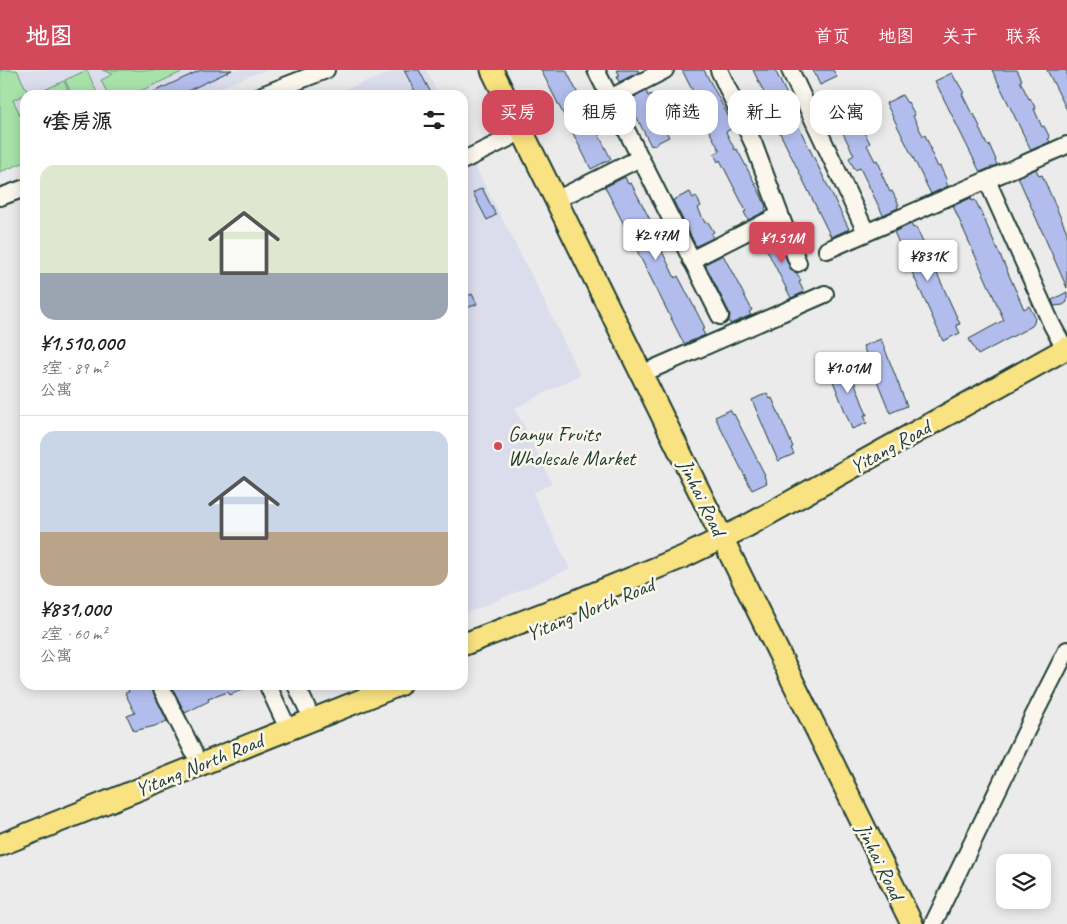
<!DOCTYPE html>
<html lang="zh">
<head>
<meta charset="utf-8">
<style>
  :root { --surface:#fff; --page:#f2f2f2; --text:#222; --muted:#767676; --line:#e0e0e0; --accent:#d1495b }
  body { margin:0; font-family:Caveat,"LXGW WenKai TC",sans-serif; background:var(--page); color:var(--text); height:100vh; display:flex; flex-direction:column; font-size:19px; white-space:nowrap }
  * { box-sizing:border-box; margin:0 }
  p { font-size:16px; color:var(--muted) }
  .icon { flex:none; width:28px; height:28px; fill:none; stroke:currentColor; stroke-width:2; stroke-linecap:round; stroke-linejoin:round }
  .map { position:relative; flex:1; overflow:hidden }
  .side { position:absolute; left:20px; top:20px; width:448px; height:600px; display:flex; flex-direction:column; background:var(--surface); border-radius:15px; box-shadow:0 2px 12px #0003 }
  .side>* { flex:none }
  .hud { position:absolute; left:482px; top:20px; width:475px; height:45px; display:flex; gap:10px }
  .controls { position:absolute; left:996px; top:784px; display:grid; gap:10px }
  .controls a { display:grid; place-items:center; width:55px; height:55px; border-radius:10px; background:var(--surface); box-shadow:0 2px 12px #0003; font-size:25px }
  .price { position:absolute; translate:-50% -42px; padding:0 11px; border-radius:5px; background:#fff; color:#222; font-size:16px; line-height:32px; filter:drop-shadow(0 1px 2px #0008) }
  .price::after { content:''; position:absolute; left:50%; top:30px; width:15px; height:11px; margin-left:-8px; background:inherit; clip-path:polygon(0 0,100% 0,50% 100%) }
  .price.active { background:var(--accent); color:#fff }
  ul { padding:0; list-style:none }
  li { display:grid; align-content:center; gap:10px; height:265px; padding:0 20px }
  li+li { border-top:1px solid var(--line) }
  li span { display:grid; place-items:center; height:155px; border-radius:15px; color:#555 }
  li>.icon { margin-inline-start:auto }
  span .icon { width:90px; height:90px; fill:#fffc; stroke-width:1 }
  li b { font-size:21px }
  h2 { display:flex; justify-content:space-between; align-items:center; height:60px; padding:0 20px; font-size:21px }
  .pill { padding:0 18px; border-radius:15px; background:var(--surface); box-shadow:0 2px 12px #0003; font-size:18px; line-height:45px }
  .pill.active { background:var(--accent); color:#fff }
  header { display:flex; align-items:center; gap:30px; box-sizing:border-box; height:70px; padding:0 25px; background:var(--accent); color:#fff }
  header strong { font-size:24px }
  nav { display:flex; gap:28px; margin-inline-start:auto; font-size:18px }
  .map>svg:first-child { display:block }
  .built { fill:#dbdded }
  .green { fill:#a7e3a9; stroke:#63906e }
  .building { fill:#b2bdee; stroke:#1f3d34 }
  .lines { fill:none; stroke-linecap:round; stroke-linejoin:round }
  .minor-casing { stroke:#1f3d34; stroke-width:20 }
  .major-casing { stroke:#1f3d34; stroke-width:25 }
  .minor { stroke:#fbf7ec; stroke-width:16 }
  .major { stroke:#f8e281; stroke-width:21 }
  .poi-dot { fill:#d1495b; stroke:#fbf7ec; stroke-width:2 }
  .labels { text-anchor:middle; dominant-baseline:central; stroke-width:5; stroke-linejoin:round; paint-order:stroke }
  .poi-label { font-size:21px; fill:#1f3d34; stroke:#fbf7ec; text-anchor:start }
  .street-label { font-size:21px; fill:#1f3d34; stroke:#fbf7ec }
</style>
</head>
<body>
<header>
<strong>地图</strong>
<nav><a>首页</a><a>地图</a><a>关于</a><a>联系</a></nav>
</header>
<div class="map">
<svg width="1067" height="854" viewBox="0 0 1067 854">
  <rect width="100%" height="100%" fill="#ecebec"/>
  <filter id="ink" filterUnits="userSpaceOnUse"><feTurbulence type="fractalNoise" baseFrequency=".02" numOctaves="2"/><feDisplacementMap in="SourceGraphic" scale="10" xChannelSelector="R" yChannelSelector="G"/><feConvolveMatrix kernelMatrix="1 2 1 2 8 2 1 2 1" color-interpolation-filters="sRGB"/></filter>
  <g filter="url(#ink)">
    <g class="built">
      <path d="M0,0h266l-66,25h-175v67l-25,10z"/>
      <path d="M398,0h28l13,25h-110z"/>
      <path d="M462,71l75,145 43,89 -65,33 37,75 -19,10 37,76 -107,46z"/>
    </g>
    <g class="green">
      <path d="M0,0h17l11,23 -15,7 12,25v37l-25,10z"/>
      <path d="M87,0l11,25h-26l-7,-15z"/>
      <path d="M102,0h84l-54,25h-24l-7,-15 12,-6z"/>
      <path d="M64,11l6,14h-26l-2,-4z"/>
    </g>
    <g class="building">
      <path d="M201,0h31l-53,25h-32z"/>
      <path d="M404,0h15l13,25h-15z"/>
      <path d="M541,0h25l45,89 -20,10z"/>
      <path d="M617,0h21l1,2 -20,10 -2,-5 3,-1z"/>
      <path d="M682,0h22l28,53 -3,1 2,5 -5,3 9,18 2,-1 24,46 5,12 -1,1 1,3 -18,9 -4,-8 2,-1 -26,-51 -2,2 -4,-8 6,-3 -12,-22 3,-2z"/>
      <path d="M753,0h22l14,29 -3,2 63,128 -18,8 -56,-114 3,-2z"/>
      <path d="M813,0h20l4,7 -17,8z"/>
      <path d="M992,0h25l5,10 -2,1 9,18 1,-1 6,11h-2l8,18 2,-1 6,12 -2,1 2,3 -19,8z"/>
      <path d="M1047,0h20v40z"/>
      <path d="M952,3l4,8h1l7,12 -2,1 10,20h2l6,13 -1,1 8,17 2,-1 7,16h-1l2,5 -17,7 -45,-91z"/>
      <path d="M646,21l2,5 3,-2 5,10 -3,2 8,15 3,-2 5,11 -3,1 3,6 -18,9 -23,-46z"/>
      <path d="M842,23l2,5 2,-1 8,15 -3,1 9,18 3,-1 7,13 -3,2 8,16 2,-1 6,13h-2l9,19 2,-1 7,14 -2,1 1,2 -15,7 -23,-47 -5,2 -6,-12 5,-3 -28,-55z"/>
      <path d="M902,25l5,8 1,-1 7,13 -2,1 10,20 2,-1 6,14 -1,1 8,17 2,-1 7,15 -1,1 2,4 -17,8 -45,-91z"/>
      <path d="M1036,99l3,7 3,-1 25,57v56l-49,-111z"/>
      <path d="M625,107l3,7 3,-1 27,52 -3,2 4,8 16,33 3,-2 27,52 -3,2 3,5 -21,9 -79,-157z"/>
      <path d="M482,118l14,27 -9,5 -14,-27z"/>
      <path d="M690,122l3,6 3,-2 5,10 -3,2 7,15 3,-1 6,10 -3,2 2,4 -17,8 -23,-46z"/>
      <path d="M971,128l1,3 3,-1 6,12 43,97 5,-3 6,11 -1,6 -2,3 -54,29 -9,-16 35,-19 -51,-114z"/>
      <path d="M911,154l2,4 3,-1 44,97 -4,1 4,8 -17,8 -49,-109z"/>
      <path d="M773,160l4,8 1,-1 11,29 3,5 5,2 4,8 -2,1 5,10 -13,6 -31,-62z"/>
      <path d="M723,185l29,55 -3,2 2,3 -21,9 -1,-3 1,-5 -1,-4 -24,-48z"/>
      <path d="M1067,222v10l-4,3 -9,1 -2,-6z"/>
      <path d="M472,224l5,10 -15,6v-12z"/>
      <path d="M881,269l26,67 -17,7 -27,-67z"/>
      <path d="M842,290l3,6 3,-1 19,50h-3l3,8 -15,6 -25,-63z"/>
      <path d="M767,323l3,6 2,-1 21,49 -2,1 3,6 -16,7 -26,-61z"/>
      <path d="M730,340l3,5 1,-1 31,61 -1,1 3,7 -15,7 -37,-73z"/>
      <path d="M126,615h24l17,36 -12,5 -21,5 -7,-15 8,-3 -10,-20 4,-1z"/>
      <path d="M171,615h83l-24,10 -2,-3 -20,7 1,2 -24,12z"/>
    </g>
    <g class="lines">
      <g class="minor-casing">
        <g id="minor">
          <path d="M596,0l124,246"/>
          <path d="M719,0l35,75 44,118"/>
          <path d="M790,0l76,162"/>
          <path d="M262,25l64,-25"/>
          <path d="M610,28l55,-28"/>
          <path d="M462,91l49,-24"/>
          <path d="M990,117l62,138 13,24"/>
          <path d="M0,127l25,-9"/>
          <path d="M556,130l84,-42"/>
          <path d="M827,180l240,-105"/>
          <path d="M691,190l89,-45"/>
          <path d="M641,304l184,-80"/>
          <path d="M160,615l34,68"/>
          <path d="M269,615v3l14,30"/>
          <path d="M296,615l11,23"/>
          <path d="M933,854l100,-207 34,-67"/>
        </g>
      </g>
      <g class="major-casing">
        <g id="major">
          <path d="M492,0l420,854"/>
          <path d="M462,575l114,-44 107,-44 64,-31 320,-178"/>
          <path d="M0,775l399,-160"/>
        </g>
      </g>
      <use href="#minor" class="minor"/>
      <use href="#major" class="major"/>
    </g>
  </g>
  <circle class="poi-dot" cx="498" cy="376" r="5"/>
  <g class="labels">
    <g class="poi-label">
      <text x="508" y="364">Ganyu Fruits<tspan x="508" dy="24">Wholesale Market</tspan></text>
    </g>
    <g class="street-label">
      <text transform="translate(890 377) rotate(-29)">Yitang Road</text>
      <text transform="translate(702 427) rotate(64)">Jinhai Road</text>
      <text transform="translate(590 539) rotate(-22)">Yitang North Road</text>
      <text transform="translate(199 695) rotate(-22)">Yitang North Road</text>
      <text transform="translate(880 791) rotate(64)">Jinhai Road</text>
    </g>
  </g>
</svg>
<div class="controls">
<a><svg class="icon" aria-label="layers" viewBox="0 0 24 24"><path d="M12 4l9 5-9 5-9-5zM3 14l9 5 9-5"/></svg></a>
</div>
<b class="price" style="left:656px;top:191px">¥2.47M</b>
<b class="price active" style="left:782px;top:194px">¥1.51M</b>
<b class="price" style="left:928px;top:212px">¥831K</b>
<b class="price" style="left:848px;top:324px">¥1.01M</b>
<div class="hud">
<a class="pill active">买房</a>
<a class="pill">租房</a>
<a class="pill">筛选</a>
<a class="pill">新上</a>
<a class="pill">公寓</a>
</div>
<section class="side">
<h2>4套房源<svg class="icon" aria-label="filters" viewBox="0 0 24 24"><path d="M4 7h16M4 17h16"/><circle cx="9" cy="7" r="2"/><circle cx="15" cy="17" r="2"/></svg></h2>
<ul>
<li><span style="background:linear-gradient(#dfe7d0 70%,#9aa5b1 0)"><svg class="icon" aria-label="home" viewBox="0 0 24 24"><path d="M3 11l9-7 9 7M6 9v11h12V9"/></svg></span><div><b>¥1,510,000</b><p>3室 · 89 m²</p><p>公寓</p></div></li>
<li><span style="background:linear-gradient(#c9d6e8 65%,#b9a48a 0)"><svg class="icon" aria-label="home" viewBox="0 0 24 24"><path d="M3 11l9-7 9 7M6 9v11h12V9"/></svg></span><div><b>¥831,000</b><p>2室 · 60 m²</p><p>公寓</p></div></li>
</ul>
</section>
</div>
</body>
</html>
